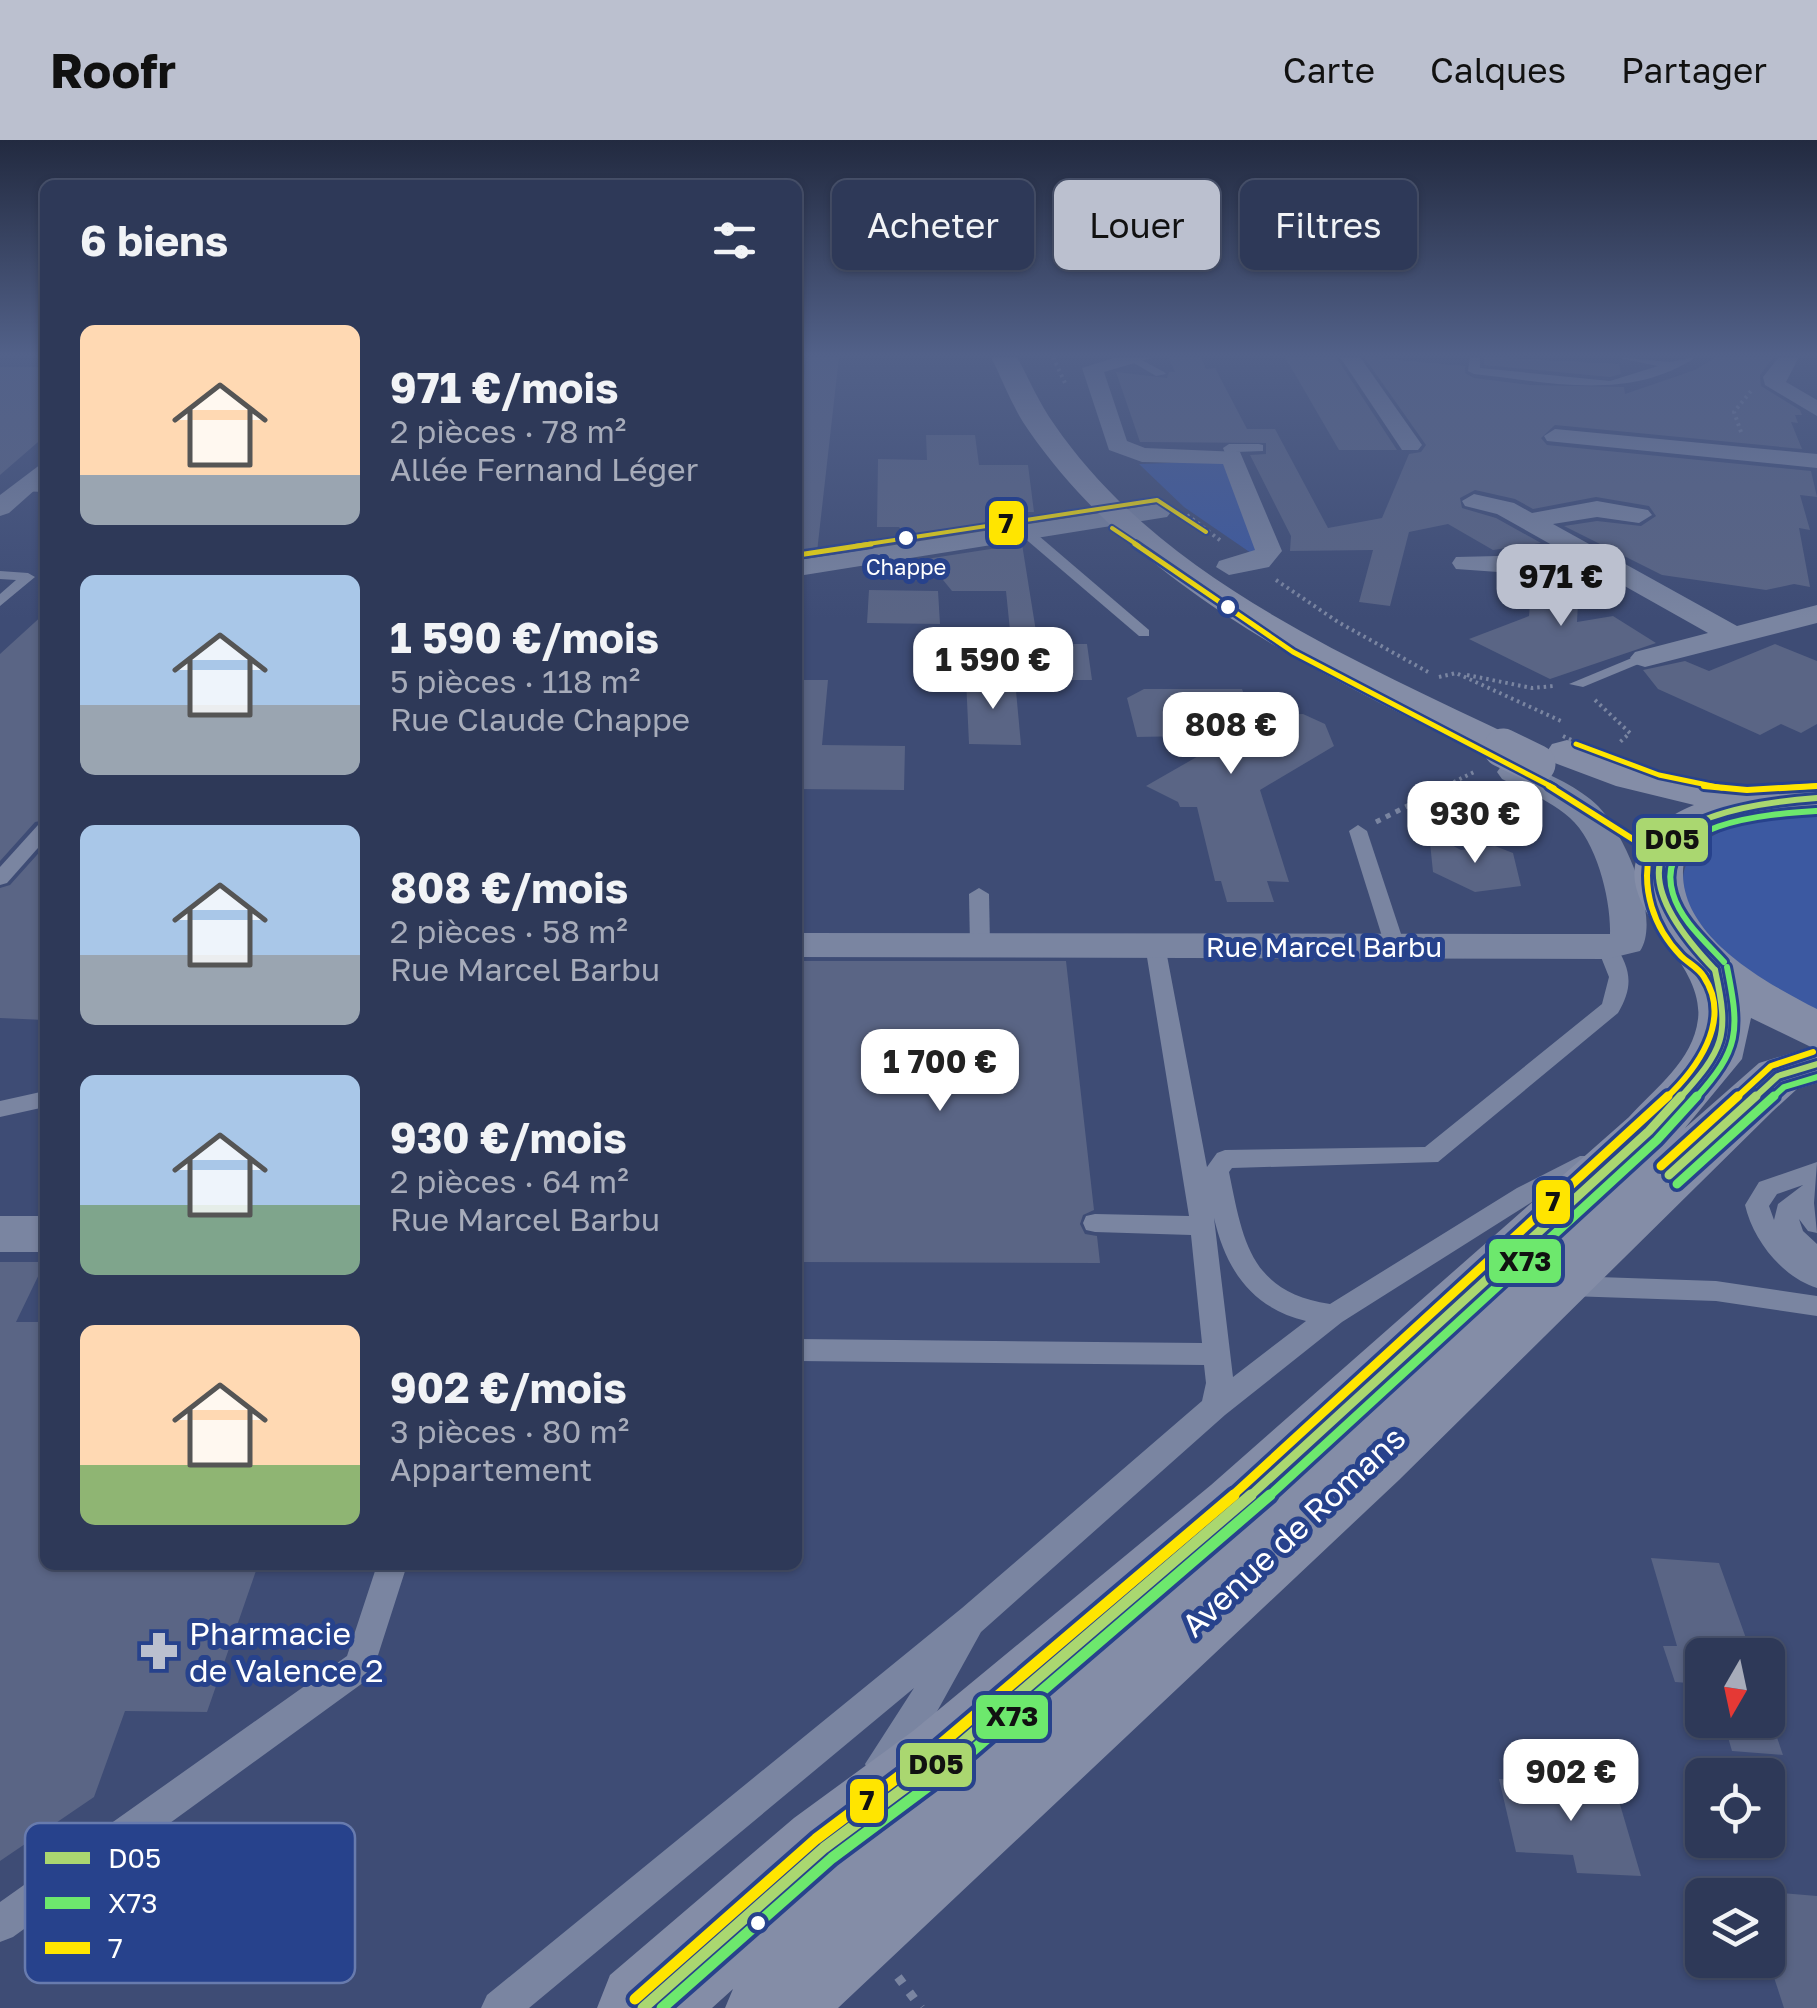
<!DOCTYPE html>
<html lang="fr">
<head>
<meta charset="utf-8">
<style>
  :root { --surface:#2e3958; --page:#36405e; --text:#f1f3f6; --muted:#a7acba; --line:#49536e; --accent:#bbc0cf }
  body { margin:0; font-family:"Golos Text",sans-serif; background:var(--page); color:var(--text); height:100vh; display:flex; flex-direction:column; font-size:38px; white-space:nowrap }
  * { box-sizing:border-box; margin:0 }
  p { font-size:32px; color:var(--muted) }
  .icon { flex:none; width:55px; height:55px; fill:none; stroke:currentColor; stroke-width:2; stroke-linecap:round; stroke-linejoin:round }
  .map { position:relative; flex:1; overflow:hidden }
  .details { position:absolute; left:40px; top:40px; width:762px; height:1390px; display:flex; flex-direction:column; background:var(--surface); border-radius:15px; box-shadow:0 2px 8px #0004,0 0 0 2px var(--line) }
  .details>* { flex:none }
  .top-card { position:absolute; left:832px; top:40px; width:832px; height:90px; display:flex; gap:20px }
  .needle { width:65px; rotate:189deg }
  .tools { position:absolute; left:1685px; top:1498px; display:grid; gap:20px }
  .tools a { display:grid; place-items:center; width:100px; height:100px; border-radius:15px; background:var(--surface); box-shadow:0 2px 8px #0004,0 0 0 2px var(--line); font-size:50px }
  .price { position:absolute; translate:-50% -85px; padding:0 22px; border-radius:20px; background:#fff; color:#222; font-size:32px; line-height:65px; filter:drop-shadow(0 2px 5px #0008) }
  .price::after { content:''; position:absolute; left:50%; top:60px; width:30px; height:22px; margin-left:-15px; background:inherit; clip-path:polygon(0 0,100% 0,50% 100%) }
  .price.current { background:var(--accent); color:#111 }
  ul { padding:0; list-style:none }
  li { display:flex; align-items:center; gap:30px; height:250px; padding:0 40px }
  li span { display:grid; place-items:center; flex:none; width:280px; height:200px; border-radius:15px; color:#555 }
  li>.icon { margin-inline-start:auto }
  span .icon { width:120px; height:120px; fill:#fffc; stroke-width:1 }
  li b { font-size:42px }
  h2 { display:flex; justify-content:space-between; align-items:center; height:120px; padding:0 40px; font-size:42px }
  .chip { padding:0 35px; border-radius:15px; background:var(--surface); box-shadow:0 2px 8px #0004,0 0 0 2px var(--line); font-size:35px; line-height:90px }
  .chip.current { background:var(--accent); color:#111 }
  header { display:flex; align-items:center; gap:60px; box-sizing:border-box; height:140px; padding:0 50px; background:var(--accent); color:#111 }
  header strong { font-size:48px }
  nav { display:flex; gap:55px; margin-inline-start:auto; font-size:35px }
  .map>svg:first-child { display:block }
  .green { fill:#3c59a1 }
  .building { fill:#5a6585 }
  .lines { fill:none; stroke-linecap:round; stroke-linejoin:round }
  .path-far2 { stroke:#7a85a1; stroke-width:4; stroke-dasharray:2.5 4; stroke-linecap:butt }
  .path-far1 { stroke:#7a85a1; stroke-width:5; stroke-dasharray:5 6; stroke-linecap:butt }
  .path { stroke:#7a85a1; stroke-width:9; stroke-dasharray:8 11; stroke-linecap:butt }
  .service { fill:#7a85a1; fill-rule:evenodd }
  .minor { fill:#7a85a1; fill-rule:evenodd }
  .primary { fill:#848da7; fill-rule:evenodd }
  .path-bridge { stroke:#7a85a1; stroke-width:4; stroke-dasharray:2.5 4; stroke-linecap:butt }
  .primary-bridge { stroke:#848da7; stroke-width:39 }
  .bus-1-far2-casing { stroke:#27428c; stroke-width:12 }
  .bus-1-far1-casing { stroke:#27428c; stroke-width:16 }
  .bus-1-casing { stroke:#27428c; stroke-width:19 }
  .bus-2-far2-casing { stroke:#27428c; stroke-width:12 }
  .bus-2-far1-casing { stroke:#27428c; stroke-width:16 }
  .bus-2-casing { stroke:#27428c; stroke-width:19 }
  .bus-3-far4-casing { stroke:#27428c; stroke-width:8 }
  .bus-3-far3-casing { stroke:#27428c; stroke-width:10 }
  .bus-3-far2-casing { stroke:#27428c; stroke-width:12 }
  .bus-3-far1-casing { stroke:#27428c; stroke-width:16 }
  .bus-3-casing { stroke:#27428c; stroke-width:19 }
  .bus-1-far2 { stroke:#aad770; stroke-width:6 }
  .bus-1-far1 { stroke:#aad770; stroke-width:9 }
  .bus-1 { stroke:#aad770; stroke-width:11 }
  .bus-2-far2 { stroke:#6de86d; stroke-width:6 }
  .bus-2-far1 { stroke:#6de86d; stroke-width:9 }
  .bus-2 { stroke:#6de86d; stroke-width:11 }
  .bus-3-far4 { stroke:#ffe500; stroke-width:4 }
  .bus-3-far3 { stroke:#ffe500; stroke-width:5 }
  .bus-3-far2 { stroke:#ffe500; stroke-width:6 }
  .bus-3-far1 { stroke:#ffe500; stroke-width:9 }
  .bus-3 { stroke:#ffe500; stroke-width:11 }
  .bus-dot { fill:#fff; stroke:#27428c; stroke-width:4 }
  .labels { text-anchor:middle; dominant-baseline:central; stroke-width:10; stroke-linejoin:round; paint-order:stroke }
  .far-bus-label { font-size:22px; fill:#fff; stroke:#27428c }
  .street-label { font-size:28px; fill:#fff; stroke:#27428c }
  .near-street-label { font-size:32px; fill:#fff; stroke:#27428c }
  .near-poi-label { font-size:32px; fill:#fff; stroke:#27428c; text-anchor:start }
  .key { fill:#27428c; stroke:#687bae; stroke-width:2.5 }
  .key-label { font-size:28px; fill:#fff }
  .line-badge { stroke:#27428c; stroke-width:4 }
  .pale-badge-label { font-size:28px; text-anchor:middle; font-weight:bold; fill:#111 }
</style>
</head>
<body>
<header>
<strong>Roofr</strong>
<nav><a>Carte</a><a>Calques</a><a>Partager</a></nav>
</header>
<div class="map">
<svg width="1817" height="1868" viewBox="0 0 1817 1868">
  <rect width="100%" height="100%" fill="#3e4c75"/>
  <g class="green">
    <path d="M1222,321l38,87 -9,5 -67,-46 -45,-43z"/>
    <path d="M1817,671v202c-34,-17 -69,-35 -96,-63 -94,-96 6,-136 96,-139z"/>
  </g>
  <g class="building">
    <path d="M807,217h32l-22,195 -19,-1v-135z"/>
    <path d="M1168,217h33l5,12 9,-1 32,61h28l53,99 54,-10 27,-64 12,-2 5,-7 -62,-88 101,9v7l9,5 56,7 94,2 1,7 70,-24 21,-13h58l-14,18 1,11 39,24 2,5h-7l3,8 -7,-1 11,27 -247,-24 -14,13 6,7 264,26 6,26 -17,-2 10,35 -11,-2 11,59 -16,-3 -28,6 -104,-15 -98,-49 33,-5 44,5 15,-10 -7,-10 -53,-9 -63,12 -18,-10 -40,-9 -15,8 2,10 34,10 45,25 -48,7 -45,-26 -39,8 -19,74 -31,-4 14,-52 -83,1 1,-15 -41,-81 16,-1v-11l-126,-1 -24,-70 51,6 2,-6h6z"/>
    <path d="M1285,217h51l61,93h-58z"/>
    <path d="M1484,217l135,7 2,10 -11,3 -126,-12z"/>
    <path d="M0,227h45v69l-45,39z"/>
    <path d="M926,295h49l4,30h49l6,47h-17l2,10 -110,17 -10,-12h-22l1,-68 49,1z"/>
    <path d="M1022,404l16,100h49l5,36h-77l-9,-89h-54l-26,-32z"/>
    <path d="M1572,421l8,4 -3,57 36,-6 43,27 -106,36 -81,-40 60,-23 4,-47z"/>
    <path d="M869,450l69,1 2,33 -73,-1z"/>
    <path d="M45,473v207l-10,2 -35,39v-207z"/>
    <path d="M1775,504l42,17v63l-16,9 -20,-9 -21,11 -102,-46 -15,-19 42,-9 24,10z"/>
    <path d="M966,539l49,1 6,65 -52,-1z"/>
    <path d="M798,540h30l-6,65 83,1 -1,44 -106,-1z"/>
    <path d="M1144,549h98l12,34 15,-8 34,-1 22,10 9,22 -74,44 29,92 -22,-1 7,21h-47l-6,-21h-6l-18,-74h-17l-2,-5 -32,-16 89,-51 -98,2 -10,-39z"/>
    <path d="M1429,693l32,17 34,-4 18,7 8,33 -46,6 -42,-20z"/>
    <path d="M45,706v174l-45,-2v-130l10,-3z"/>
    <path d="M798,821h268l28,249 -11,5 -3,9 5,10 12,2 3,27 -302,-1z"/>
    <path d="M0,1122h45l-29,60h29v243h213l-51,147 -82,-1 -31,86 -94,64z"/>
    <path d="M1651,1418l68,5 33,92h-50v29l-27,-2 -12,-36h14z"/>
    <path d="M1723,1580h48l12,35 -51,-4z"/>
    <path d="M1499,1639l115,5 27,92 -64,-3 -4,-18 -57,-3z"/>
    <path d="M1768,1752l49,4v112h-33l-16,-49z"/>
  </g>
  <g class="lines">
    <g class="path-far2">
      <path d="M1053,217l12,26"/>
      <path d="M1741,292l-7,-20 17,-21"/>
      <path d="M1187,375l34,26"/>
      <path d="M1276,440l62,42 90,50"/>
      <path d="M1467,535l65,13 22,-2"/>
      <path d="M1439,537l17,-4 105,48"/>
      <path d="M1595,560l35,33 -10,9"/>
      <path d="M1442,648l34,-17"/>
    </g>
    <path class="path-far1" d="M1376,682l71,-36"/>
    <path class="path" d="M898,1837l23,31"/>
    <g class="service">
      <path d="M1470,217h10v11l130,13 48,-15 -44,-9 56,5 26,-5c-67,45 -147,25 -222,17l-6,-3z"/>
      <path d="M1138,218l26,14 2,2 -10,2 -22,-13z"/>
      <path d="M1259,304l4,1v6l-27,1 2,5 -6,4 -4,-1 -5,-12 6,-4z"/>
      <path d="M23,344h22v8l-27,-1 -1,-3z"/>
      <path d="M1022,390h10l117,100v6h-10l-117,-100z"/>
      <path d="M0,431l28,2 7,4 -35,29v-12l16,-14 -16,-1z"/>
      <path d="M1639,515l14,3 -70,29 -14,-3z"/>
      <path d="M45,683v17l-38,43 -7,2v-18l38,-42z"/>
      <path d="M1358,685l9,6 38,115 -3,4 -7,2 -10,-6 -36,-115z"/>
      <path d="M979,748l10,6 1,51 -10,6 -10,-6 -1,-51z"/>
      <path d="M1155,799l10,6 42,222 10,-14 8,-3 200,-3 177,-143 7,-27 -12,-30 3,-4h14c17,26 20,43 4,70l-180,149 -206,6 -3,4c14,69 21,120 101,132l187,-116 63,-32h16l4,6 -4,6 -61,32 -193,122 -117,93 -244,217 -57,103 -30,41 -12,5 -12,-5 -5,-12 49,-76 -385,320h-48l6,-13 475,-387 240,-207 4,-18 -2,-18 -406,-4v-22l404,4 -11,-108 -96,-3 -9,-2 -3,-7 3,-7 9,-2 94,2 -44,-271zM1214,1078c12,52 38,90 92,103l-73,56z"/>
      <path d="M45,951v16l-45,10v-16z"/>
      <path d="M1817,1022l-3,41 3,30 -9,-2 -9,-12 4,12 14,13v44c-35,-11 -64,-48 -72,-83l14,-23zM1803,1045l-25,19 -4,16 -5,-14 8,-12z"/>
      <path d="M1569,1136l147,5 101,15v20l-101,-15 -147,-5 -9,-3 -4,-7 4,-7z"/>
      <path d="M377,1425h30l-36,112 -358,260 -13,5v-40l347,-246z"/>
    </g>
    <g class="minor">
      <path d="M1117,217h38l-51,15 23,69 18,7 95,4 42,99 -13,16 -40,8 -13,-8 3,-6 36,-11 -32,-86 -81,-2 -33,-12 -27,-82z"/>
      <path d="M1340,217h20l62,88 -4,5h-16z"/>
      <path d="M1779,217h20l-13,25 31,18v16l-52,-31 -2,-8z"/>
      <path d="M1555,289l262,25v14l-270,-27 -3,-5z"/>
      <path d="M45,321v20l-36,32 -9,3v-21z"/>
      <path d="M1474,354l40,9 18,10 65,-12 51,9 4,5 -13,8 -42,-6 -44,7 184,102 80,-21v18l-172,44 -10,-3 -5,-6 5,-6 73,-19 -135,-76 -75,15 -42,-3 -4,-6 4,-6 42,-1 54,-11 -55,-31 -32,-8 -3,-5z"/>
      <path d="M1158,364l9,3 4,5 -4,5 -369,59v-16z"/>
      <path d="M1514,622c27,7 64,24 84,44 26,27 64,112 42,145l-33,8 -809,-2v-24l812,1c1,-34 -13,-92 -40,-116 -19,-17 -45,-27 -68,-39l-5,-7 5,-7z"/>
      <rect x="0" y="1076" width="45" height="36"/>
    </g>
    <g class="primary">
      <path d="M991,217h26c12,22 22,46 37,67 106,155 300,236 464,315l6,9 -6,9 -15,4 -15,-4c-169,-84 -348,-167 -459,-326 -16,-22 -26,-50 -38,-74z"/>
      <path d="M1567,600l80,28 102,22 68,-5v26c-37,3 -80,2 -113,22 -15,8 -20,23 -21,38 -2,66 83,112 134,138v74l-20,6 -24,22 -374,369 -561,528h-113l8,-19 -21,19h-115l13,-33 184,-157 119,-87 298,-246 418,-368c27,-30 64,-56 69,-98 8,-66 -105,-119 -47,-184 14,-15 23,-22 43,-30l-78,-19 -64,-24 -6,-9 6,-9zM1751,878l60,29 -52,16 -74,65 57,-69z"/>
    </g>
    <path class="path-bridge" d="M1563,596l21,10"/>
    <path class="primary-bridge" d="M1503,608l33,16"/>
    <g class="bus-1-far2-casing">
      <g id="bus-1-far2">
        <path d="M1715,830c-121,-126 -28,-162 102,-172"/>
        <path d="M1679,959c45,-50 51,-62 36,-129"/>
        <path d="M1753,959l25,-23 39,-12"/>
      </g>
    </g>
    <g class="bus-1-far1-casing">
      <g id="bus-1-far1">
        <path d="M1669,1035l87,-79"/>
        <path d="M1249,1357l400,-366 32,-35"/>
      </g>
    </g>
    <g class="bus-1-casing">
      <path id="bus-1" d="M643,1868l181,-160 118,-88 309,-265"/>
    </g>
    <g class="bus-2-far2-casing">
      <g id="bus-2-far2">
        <path d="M1724,822c-18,-20 -43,-41 -51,-68 -22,-73 97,-80 144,-83"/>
        <path d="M1695,959c45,-50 45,-67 32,-132"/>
        <path d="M1771,959l13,-12 33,-10"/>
      </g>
    </g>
    <g class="bus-2-far1-casing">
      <g id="bus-2-far1">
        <path d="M1677,1044l97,-88"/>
        <path d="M1268,1357l389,-357 40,-44"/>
      </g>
    </g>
    <g class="bus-2-casing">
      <path id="bus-2" d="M662,1868l170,-150 118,-88 320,-275"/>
    </g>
    <g class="bus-3-far4-casing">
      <g id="bus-3-far4">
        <path d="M1112,388l27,18"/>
        <path d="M855,406l302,-46 49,32"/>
      </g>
    </g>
    <g class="bus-3-far3-casing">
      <g id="bus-3-far3">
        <path d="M1135,404l158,108 261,136"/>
        <path d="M798,415l73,-11"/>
        <path d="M1576,604l83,31 63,13"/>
        <path d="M1780,648l37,-2"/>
      </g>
    </g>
    <g class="bus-3-far2-casing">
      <g id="bus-3-far2">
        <path d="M1549,646l101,64c-9,39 3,77 31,106 7,7 18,12 23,21 29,44 -8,93 -39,122"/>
        <path d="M1704,646l43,4 70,-4"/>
        <path d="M1735,959l36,-33 42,-14"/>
      </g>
    </g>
    <g class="bus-3-far1-casing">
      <g id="bus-3-far1">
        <path d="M1661,1026l77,-70"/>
        <path d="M1231,1357l437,-401"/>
      </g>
    </g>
    <g class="bus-3-casing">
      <path id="bus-3" d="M635,1859l181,-160 118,-89 300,-255"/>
    </g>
    <use href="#bus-1-far2" class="bus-1-far2"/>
    <use href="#bus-1-far1" class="bus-1-far1"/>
    <use href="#bus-1" class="bus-1"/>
    <use href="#bus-2-far2" class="bus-2-far2"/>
    <use href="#bus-2-far1" class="bus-2-far1"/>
    <use href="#bus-2" class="bus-2"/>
    <use href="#bus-3-far4" class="bus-3-far4"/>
    <use href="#bus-3-far3" class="bus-3-far3"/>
    <use href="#bus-3-far2" class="bus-3-far2"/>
    <use href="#bus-3-far1" class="bus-3-far1"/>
    <use href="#bus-3" class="bus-3"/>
  </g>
  <linearGradient id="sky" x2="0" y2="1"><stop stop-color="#222a40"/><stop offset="0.45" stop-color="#526189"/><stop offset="1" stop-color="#526189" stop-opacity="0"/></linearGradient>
  <rect width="1817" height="478" fill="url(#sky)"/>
  <defs>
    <g id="pharmacy-bare" transform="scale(3)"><path d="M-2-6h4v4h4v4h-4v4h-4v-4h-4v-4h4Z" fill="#bbc0cf" stroke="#27428c" stroke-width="2.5" paint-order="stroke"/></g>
  </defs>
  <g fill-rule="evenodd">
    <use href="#pharmacy-bare" x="159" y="1511"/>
  </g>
  <g class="bus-dot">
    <circle cx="906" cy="398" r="9"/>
    <circle cx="1228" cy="467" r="9"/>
    <circle cx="758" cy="1783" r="9"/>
  </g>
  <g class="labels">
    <g class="far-bus-label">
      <text x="906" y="426">Chappe</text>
    </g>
    <g class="street-label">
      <text x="1324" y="806">Rue Marcel Barbu</text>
    </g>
    <g class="near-street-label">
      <text transform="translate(1293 1391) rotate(-43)">Avenue de Romans</text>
    </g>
    <g class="near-poi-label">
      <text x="189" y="1493">Pharmacie<tspan x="189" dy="37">de Valence 2</tspan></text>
    </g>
  </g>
  <rect x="25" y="1683" width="330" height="160" rx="15" class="key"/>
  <rect x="45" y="1712" width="45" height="12" fill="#aad770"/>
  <rect x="45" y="1757" width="45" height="12" fill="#6de86d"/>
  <rect x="45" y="1802" width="45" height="12" fill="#ffe500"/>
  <g class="key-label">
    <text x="108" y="1728">D05</text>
    <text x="108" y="1773">X73</text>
    <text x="108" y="1818">7</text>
  </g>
  <g class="line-badge">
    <rect x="987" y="359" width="39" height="48" rx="10" fill="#ffe500"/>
    <rect x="1634" y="676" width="76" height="48" rx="10" fill="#aad770"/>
    <rect x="1534" y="1038" width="38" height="48" rx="10" fill="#ffe500"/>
    <rect x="1487" y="1097" width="76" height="48" rx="10" fill="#6de86d"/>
    <rect x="974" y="1553" width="76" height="48" rx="10" fill="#6de86d"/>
    <rect x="898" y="1601" width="76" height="48" rx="10" fill="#aad770"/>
    <rect x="848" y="1637" width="38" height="48" rx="10" fill="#ffe500"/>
  </g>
  <g class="pale-badge-label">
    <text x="1006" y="393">7</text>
    <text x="1672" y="709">D05</text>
    <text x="1553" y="1071">7</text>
    <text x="1525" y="1131">X73</text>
    <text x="1012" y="1586">X73</text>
    <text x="936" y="1634">D05</text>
    <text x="867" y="1670">7</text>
  </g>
</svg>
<div class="tools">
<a><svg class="needle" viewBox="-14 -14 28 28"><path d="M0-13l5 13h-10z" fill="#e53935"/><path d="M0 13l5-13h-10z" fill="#a7acba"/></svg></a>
<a><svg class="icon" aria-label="locate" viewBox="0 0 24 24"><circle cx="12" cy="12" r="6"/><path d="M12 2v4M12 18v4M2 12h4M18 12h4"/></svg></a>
<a><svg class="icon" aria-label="layers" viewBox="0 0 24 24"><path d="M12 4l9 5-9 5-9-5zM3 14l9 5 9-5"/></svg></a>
</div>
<b class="price current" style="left:1561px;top:489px">971 €</b>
<b class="price" style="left:993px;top:572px">1 590 €</b>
<b class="price" style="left:1231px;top:637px">808 €</b>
<b class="price" style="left:1475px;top:726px">930 €</b>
<b class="price" style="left:940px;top:974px">1 700 €</b>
<b class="price" style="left:1571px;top:1684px">902 €</b>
<div class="top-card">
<a class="chip">Acheter</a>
<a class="chip current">Louer</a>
<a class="chip">Filtres</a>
</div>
<section class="details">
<h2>6 biens<svg class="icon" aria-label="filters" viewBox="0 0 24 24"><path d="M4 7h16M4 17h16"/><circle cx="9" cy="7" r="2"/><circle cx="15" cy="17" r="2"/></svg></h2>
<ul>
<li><span style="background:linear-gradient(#ffd9b3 75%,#9aa5b1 0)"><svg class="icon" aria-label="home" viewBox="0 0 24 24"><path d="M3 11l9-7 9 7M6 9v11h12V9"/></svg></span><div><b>971 €/mois</b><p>2 pièces · 78 m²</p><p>Allée Fernand Léger</p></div></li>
<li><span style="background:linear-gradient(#a9c7e8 65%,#9aa5b1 0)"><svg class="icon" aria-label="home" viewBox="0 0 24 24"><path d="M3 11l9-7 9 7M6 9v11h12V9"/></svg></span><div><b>1 590 €/mois</b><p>5 pièces · 118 m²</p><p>Rue Claude Chappe</p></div></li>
<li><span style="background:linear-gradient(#a9c7e8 65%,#9aa5b1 0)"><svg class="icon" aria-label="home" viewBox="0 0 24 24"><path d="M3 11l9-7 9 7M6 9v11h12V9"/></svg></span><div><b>808 €/mois</b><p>2 pièces · 58 m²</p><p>Rue Marcel Barbu</p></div></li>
<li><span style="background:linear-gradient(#a9c7e8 65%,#7fa58c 0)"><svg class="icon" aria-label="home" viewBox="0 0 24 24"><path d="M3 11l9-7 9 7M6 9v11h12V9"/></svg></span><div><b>930 €/mois</b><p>2 pièces · 64 m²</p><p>Rue Marcel Barbu</p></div></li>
<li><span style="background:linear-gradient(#ffd9b3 70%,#8fb573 0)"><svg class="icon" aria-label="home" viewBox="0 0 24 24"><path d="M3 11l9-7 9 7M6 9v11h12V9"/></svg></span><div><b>902 €/mois</b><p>3 pièces · 80 m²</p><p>Appartement</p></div></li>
</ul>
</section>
</div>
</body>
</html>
